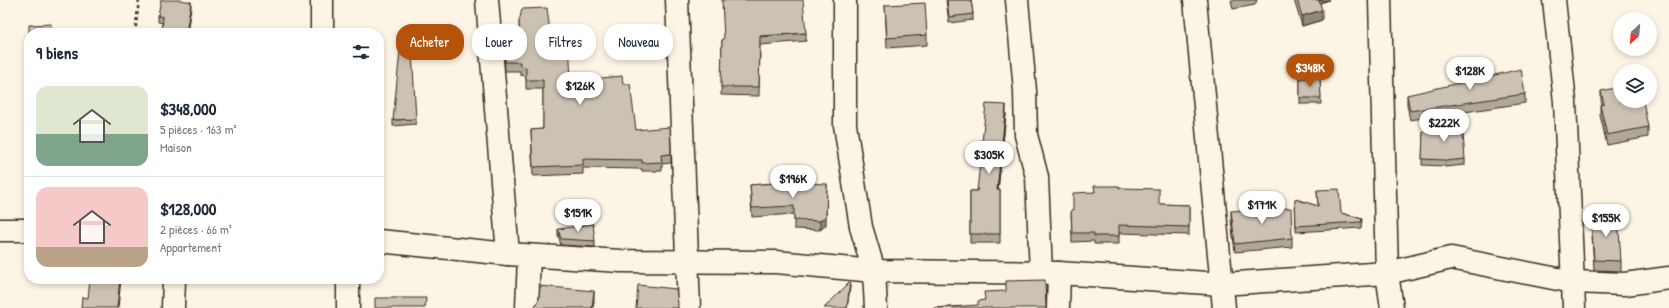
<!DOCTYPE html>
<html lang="fr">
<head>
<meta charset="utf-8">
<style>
  :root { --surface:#fff; --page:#f2f2f3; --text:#1f2937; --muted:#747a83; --line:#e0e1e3; --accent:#b45309 }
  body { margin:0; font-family:"Patrick Hand",sans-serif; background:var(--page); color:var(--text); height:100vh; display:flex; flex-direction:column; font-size:15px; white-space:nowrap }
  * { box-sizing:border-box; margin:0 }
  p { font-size:13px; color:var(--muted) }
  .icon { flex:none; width:22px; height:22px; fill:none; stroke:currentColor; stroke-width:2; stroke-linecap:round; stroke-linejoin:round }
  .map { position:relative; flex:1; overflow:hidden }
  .drawer { position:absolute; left:24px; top:28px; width:360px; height:256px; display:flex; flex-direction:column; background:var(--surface); border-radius:16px; box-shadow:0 2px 6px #0003 }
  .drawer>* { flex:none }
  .banner { position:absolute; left:396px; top:24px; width:380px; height:36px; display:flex; gap:8px }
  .needle { width:26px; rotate:206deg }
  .tools { position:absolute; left:1613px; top:12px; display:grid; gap:8px }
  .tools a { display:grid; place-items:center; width:44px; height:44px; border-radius:50%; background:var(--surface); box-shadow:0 2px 6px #0003; font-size:20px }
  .price { position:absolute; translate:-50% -34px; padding:0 9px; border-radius:14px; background:#fff; color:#222; font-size:13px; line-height:26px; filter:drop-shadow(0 1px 2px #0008) }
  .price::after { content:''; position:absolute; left:50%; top:24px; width:12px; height:9px; margin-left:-6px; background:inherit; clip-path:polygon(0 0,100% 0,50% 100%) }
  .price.current { background:var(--accent); color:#fff }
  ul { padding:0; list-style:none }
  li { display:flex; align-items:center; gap:12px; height:100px; padding:0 12px }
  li+li { border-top:1px solid var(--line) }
  li span { display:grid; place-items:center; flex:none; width:112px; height:80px; border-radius:12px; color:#555 }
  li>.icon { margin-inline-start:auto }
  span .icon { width:48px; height:48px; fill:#fffc; stroke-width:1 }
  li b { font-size:17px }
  h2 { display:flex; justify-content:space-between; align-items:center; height:48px; padding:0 12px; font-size:17px }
  .tag { padding:0 14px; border-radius:16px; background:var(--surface); box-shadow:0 2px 6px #0003; font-size:14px; line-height:36px }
  .tag.current { background:var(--accent); color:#fff }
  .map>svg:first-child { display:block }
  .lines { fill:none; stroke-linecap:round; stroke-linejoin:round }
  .street-casing { stroke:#3b2a1e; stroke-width:25 }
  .path { stroke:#3b2a1e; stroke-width:2.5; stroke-dasharray:3 3; stroke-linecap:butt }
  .street { stroke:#fcf5e5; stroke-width:22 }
  .wall { fill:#afa79a; stroke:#3b2a1e }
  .shaded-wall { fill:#8f887d; stroke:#3b2a1e }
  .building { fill:#ccc2b3; stroke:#3b2a1e }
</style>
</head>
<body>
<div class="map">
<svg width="1669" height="308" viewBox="0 0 1669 308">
  <rect width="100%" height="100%" fill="#fcf5e5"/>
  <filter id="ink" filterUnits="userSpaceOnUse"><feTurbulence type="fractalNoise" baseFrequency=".025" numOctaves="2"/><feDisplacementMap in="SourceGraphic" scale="8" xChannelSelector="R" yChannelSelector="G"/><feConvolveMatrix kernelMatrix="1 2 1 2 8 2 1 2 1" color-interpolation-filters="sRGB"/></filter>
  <g filter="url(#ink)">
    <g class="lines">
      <g class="street-casing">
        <g id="street">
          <path d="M322,0v33"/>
          <path d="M487,0l21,254"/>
          <path d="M677,0l12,308"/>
          <path d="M845,0v125l16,102 13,44 2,37"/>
          <path d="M1017,0l8,91 1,44 11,42 4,97"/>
          <path d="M1195,0l29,308"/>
          <path d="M1380,0l7,273 5,35"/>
          <path d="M1554,0l11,102 9,206"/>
          <path d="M0,230h29"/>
          <path d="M379,241l129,13 113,7 155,1 98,9 185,2 163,11 165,-11 64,-15 122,24 52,2 44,-6"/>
          <path d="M173,308l1,-29"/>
          <path d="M348,308v-29"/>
          <path d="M527,308l2,-52"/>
          <path d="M1058,308l1,-35"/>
        </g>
      </g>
      <path class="path" d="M135,33l4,-33"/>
      <use href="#street" class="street"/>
    </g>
    <g class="wall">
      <path d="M946,0h25l2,14v6l-24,3z"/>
      <path d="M1231,0h26l-2,5 -22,4z"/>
      <path d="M1294,0h35l-9,3 2,17 -20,6z"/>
      <path d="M885,5l42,30v10l-40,3z"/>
      <path d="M191,8l-28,15 -5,-1v-6z"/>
      <path d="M519,22l32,19 20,40 52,3 13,46 35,24v9l-9,1v7h-20v-2l-59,-1v6l-50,2 -2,-46 12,-1v-40h-17v-13l-6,-1v-4h-15l-1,-23 16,-6z"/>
      <path d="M806,33v8l-46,4 -1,51 -38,-1 1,-55z"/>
      <path d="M1300,78h20l1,26h-21z"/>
      <path d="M1601,91l47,36v10l-41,8 -7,-30v-10l2,-1 -1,-3z"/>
      <path d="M1525,94v9l-115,17 -3,-15v-10z"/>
      <path d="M1006,114l-8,76h2v53h-30v-52h7z"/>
      <path d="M416,119v5l-23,2v-6z"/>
      <path d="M1423,132l42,27v6l-20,2v-1l-23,-1z"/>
      <path d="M788,182l38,43 -6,5 -26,-1v-15l-42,3 -2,-32z"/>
      <path d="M1119,188l40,16 30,1v30l-70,-2v11h-25v-3l-22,1 -1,-32h2l21,-18z"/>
      <path d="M1317,190l24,23 21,6 -1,9 -65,4 -1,-33 23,7z"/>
      <path d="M1231,211l61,27v9l-57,5 -4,-32z"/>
      <path d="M1591,217l30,44v10l-27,-1z"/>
      <path d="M558,229l37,12v6l-34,-2 -3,-10z"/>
    </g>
    <g class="shaded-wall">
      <path d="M1317,0h12l-12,4z"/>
      <path d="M191,2v6l-4,25h-1z"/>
      <path d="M1322,10v10l-20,6v-10z"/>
      <path d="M1006,105v9l-9,86v-10z"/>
      <path d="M827,184l-1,41 -6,5v-9z"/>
      <path d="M120,279h1l-3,29h-1z"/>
      <path d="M850,282v6l-3,20z"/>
      <path d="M594,291v11l-1,6h-1z"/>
    </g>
    <g class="building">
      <path d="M161,0h20l10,2 -5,31h-24l1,-16 -5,-1z"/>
      <path d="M722,0h81l3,33 -46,3 -1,51h-38l1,-47 2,-1z"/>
      <path d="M947,0h24l2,14 -24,3z"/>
      <path d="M1297,0h22l3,10 -20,6z"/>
      <path d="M925,3l2,32 -40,3 -2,-33z"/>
      <path d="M547,8l4,33 18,-1 2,41 51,-5 1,8h7l6,46 34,-3 1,27 -10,1 1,7 -20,1v-3l-59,-1v6l-50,2 -2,-37 12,-1v-49h-17v-13l-6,-1v-4h-15l-1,-14 16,-6 -1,-20 3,-13z"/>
      <path d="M51,24v9h-22v-8z"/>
      <path d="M400,51h12l4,68 -23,1z"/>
      <path d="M1521,69l4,25 -115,17 -3,-16z"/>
      <path d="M1300,78h20l1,20h-21z"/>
      <path d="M1620,87v14h23l5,26 -41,8 -7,-30 4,-1 -3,-13z"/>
      <path d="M986,104l20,1 -9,85h3v44h-30v-43h7z"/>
      <path d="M1462,122l3,37 -20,2v-1l-23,-1 1,-27 10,-4 9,-1v-3z"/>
      <path d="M788,182l39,2 -1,32 -6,5 -26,-1v-14l-42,2 -2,-23z"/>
      <path d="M1094,186h25v2l40,1v15l30,1v22l-70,-2v11h-25v-3h-22l-1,-23h2v-17l22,-1z"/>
      <path d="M1339,189l2,24 21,6 -1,3 -65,4 -1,-27 23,7 -1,-16z"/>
      <path d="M1291,208l1,30 -57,6 -4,-33z"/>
      <path d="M1618,216l3,45 -27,-1 -3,-43z"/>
      <path d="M593,224l2,17 -34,-2 -3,-10z"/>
      <path d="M90,279h30l-3,29h-36l1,-11 6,1z"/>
      <path d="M1045,280l1,28h-112l44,-3v-4l7,-1 -1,-8 22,-1v-10z"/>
      <path d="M850,282l-3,26h-23z"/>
      <path d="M638,285l38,4 2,14v5h-42z"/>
      <path d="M540,286l54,5 -2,17h-58l5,-9z"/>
      <path d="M375,298h51l-1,10h-50z"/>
    </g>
  </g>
</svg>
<div class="tools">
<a><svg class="needle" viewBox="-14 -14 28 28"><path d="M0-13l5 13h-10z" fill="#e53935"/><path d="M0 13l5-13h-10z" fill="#747a83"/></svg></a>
<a><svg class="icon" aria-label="layers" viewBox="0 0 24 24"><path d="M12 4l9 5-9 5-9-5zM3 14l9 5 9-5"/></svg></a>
</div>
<b class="price current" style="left:1310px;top:88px">$348K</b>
<b class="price" style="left:1470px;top:91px">$128K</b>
<b class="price" style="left:580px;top:106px">$126K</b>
<b class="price" style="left:1444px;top:143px">$222K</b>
<b class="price" style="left:989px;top:175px">$305K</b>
<b class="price" style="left:793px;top:199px">$196K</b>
<b class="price" style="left:1262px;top:225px">$171K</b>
<b class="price" style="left:578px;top:233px">$151K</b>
<b class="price" style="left:1606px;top:238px">$155K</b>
<div class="banner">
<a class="tag current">Acheter</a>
<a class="tag">Louer</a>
<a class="tag">Filtres</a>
<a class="tag">Nouveau</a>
</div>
<section class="drawer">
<h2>9 biens<svg class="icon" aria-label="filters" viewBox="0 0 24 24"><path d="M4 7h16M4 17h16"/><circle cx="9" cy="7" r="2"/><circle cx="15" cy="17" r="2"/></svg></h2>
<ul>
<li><span style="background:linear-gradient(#dfe7d0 60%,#7fa58c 0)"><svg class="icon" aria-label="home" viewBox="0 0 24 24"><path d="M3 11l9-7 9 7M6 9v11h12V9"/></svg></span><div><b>$348,000</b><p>5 pièces · 163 m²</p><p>Maison</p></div></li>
<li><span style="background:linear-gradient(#f6c9c9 75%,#b9a48a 0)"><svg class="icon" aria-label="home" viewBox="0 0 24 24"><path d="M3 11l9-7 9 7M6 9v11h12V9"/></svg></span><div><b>$128,000</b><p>2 pièces · 66 m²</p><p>Appartement</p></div></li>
</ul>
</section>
</div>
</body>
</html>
